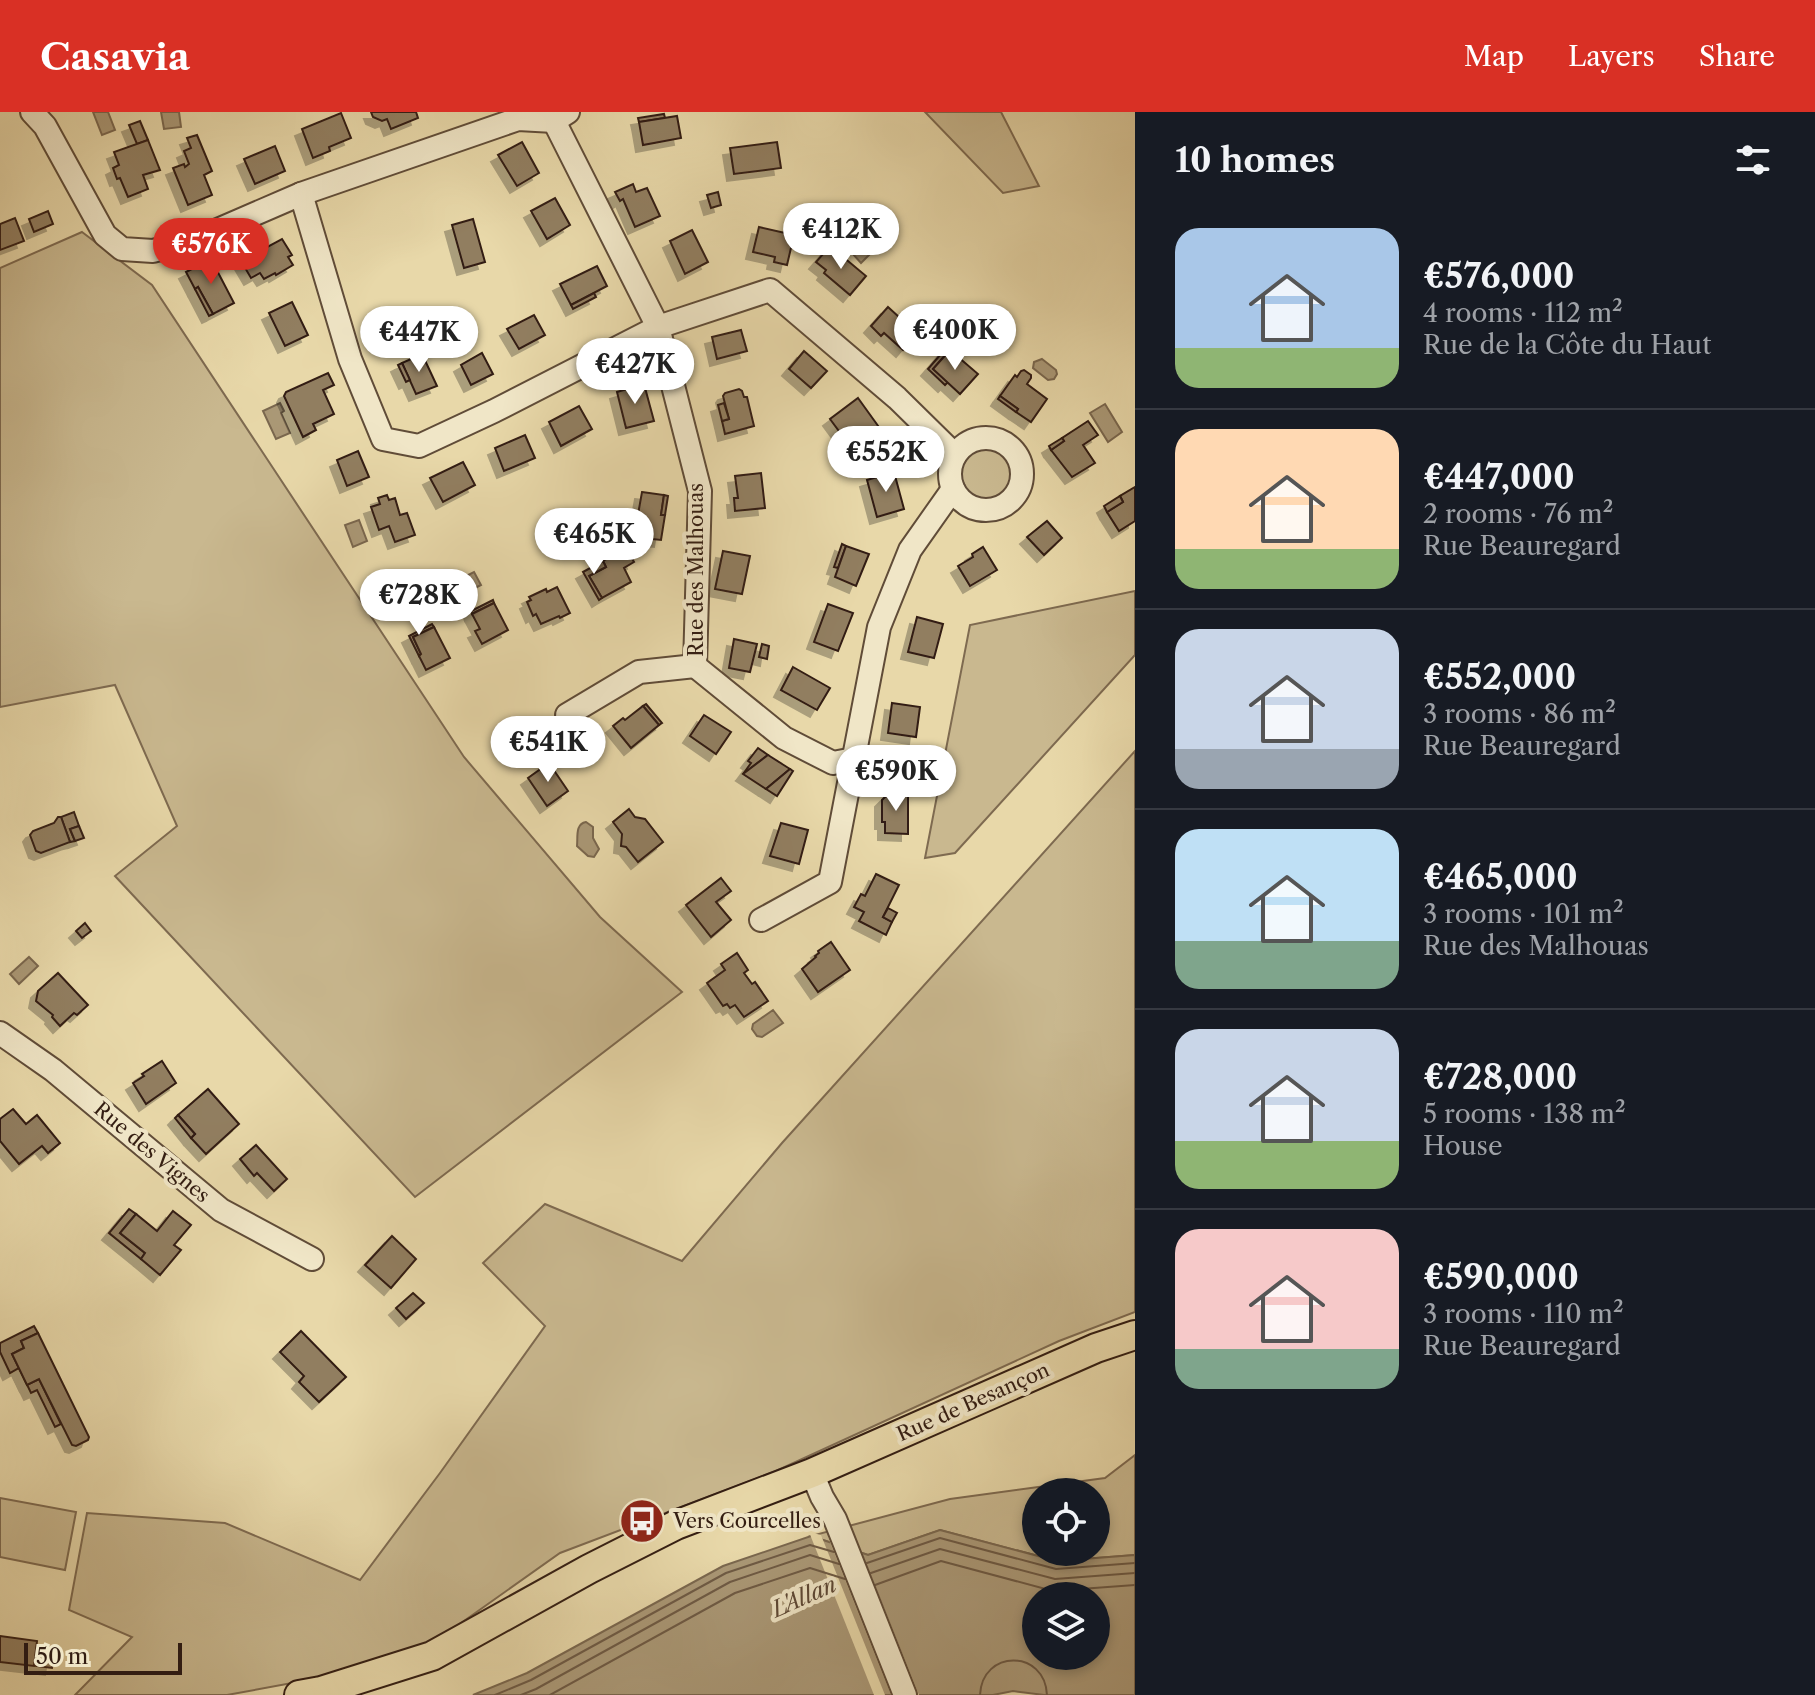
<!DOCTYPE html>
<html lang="en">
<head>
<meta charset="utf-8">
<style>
  :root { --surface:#171b24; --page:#242831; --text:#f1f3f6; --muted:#9ea1a6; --line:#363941; --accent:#d93025 }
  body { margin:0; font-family:"Libre Caslon Text",serif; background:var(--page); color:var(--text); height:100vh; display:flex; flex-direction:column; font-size:30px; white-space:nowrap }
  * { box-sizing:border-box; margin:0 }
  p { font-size:26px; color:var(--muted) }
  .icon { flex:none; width:44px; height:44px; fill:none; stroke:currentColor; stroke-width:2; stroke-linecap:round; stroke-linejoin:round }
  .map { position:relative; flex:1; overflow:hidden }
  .sheet { display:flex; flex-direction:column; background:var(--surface); width:680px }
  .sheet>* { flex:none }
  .controls { position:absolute; left:1022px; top:1366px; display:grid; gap:16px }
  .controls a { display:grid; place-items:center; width:88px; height:88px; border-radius:50%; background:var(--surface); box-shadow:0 4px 12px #0003; font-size:40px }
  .scale { position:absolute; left:24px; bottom:20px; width:158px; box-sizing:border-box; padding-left:8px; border:4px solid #331d12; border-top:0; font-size:22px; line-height:28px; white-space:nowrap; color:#331d12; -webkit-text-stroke:6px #f0e6c7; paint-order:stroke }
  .price { position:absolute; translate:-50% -68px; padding:0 18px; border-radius:28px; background:#fff; color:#222; font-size:26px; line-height:52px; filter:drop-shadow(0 2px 4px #0008) }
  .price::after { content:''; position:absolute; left:50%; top:48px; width:24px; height:18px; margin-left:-12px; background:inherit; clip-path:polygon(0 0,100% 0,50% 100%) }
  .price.on { background:var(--accent); color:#fff }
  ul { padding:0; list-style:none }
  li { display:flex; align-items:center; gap:24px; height:200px; padding:0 40px }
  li+li { border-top:2px solid var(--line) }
  li span { display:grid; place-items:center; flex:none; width:224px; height:160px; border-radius:24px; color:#555 }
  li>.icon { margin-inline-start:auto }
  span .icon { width:96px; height:96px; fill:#fffc; stroke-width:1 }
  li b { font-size:34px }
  h2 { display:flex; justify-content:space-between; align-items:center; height:96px; padding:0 40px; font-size:34px }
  header { display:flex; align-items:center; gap:48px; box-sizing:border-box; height:112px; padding:0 40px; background:var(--accent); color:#fff }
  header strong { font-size:38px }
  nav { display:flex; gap:44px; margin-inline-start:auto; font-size:28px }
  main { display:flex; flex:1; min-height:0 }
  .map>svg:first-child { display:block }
  .green { fill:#c9b88f; stroke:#7e6a50; stroke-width:2; fill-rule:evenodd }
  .water { fill:#aa9876; stroke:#7a674e; stroke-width:2; fill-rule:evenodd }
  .pier { fill:#e8d8a9 }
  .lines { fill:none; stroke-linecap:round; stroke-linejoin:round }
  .shore { stroke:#6e5a44; stroke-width:2 }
  .building { fill:#917e61; stroke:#331d12; stroke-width:2; filter:url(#shadow) }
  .minor-casing { stroke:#604c38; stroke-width:26 }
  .major-casing { stroke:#331d12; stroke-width:32 }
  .minor { stroke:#f0e6c7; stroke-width:22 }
  .major { stroke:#e8d8a9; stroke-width:28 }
  .labels { text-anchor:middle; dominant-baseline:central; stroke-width:8; stroke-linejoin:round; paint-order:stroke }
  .street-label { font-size:20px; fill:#331d12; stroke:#f0e6c7 }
  .poi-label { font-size:20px; fill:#331d12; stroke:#f0e6c7; text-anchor:start }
  .water-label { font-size:22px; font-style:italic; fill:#5d4835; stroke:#f0e6c7 }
</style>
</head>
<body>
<header>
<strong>Casavia</strong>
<nav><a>Map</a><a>Layers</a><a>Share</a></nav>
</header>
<main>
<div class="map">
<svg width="1135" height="1583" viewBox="0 0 1135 1583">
  <defs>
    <filter id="shadow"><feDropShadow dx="-7" dy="7" stdDeviation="0" flood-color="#0004"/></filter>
  </defs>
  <rect width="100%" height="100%" fill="#e8d8a9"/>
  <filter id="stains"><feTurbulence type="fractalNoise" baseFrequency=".0025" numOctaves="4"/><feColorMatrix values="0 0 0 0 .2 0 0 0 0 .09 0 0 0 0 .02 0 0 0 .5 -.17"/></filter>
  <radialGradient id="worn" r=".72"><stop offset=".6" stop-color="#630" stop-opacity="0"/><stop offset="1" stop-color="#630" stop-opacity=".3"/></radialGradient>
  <g class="green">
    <path d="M925,0h76l38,74 -36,7z"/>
    <path d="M82,120l70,53 312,472 136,160 82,75 -267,205 -300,-321 62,-50 -62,-141 -115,22v-439z"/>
    <circle cx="986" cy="362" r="27"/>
    <path d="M1135,479v64l-180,198 -30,5 45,-233z"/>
    <path d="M1135,639v561l-76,29 -283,130 -216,82 -123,87 -107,36 -103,19h-152l57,-58 -63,-27 18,-97 138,10 135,57 80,-107 105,-147 -62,-63 62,-59 137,57 100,-118z"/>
    <path d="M1135,1343v100l-78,6 -117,-31 -72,25 -57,-19 139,-37 155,-21zM1036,1380h60v60h-60z"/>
    <path d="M0,1386l76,14 -11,58 -65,-13z"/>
  </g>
  <g class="water">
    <path d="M93,0h15l7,18 -13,5z"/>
    <path d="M161,0h18l2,15 -17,2z"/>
    <path d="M853,121l18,20 -10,10 -18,-20z"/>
    <path d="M397,208l10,23 -11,4 -10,-23z"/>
    <path d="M1042,247l14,11 1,4 -3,5 -6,1 -15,-12 1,-6z"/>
    <path d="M280,291l4,8 -3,2 9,20 -14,6 -13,-28z"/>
    <path d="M1105,292l17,28 -14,10 -18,-29z"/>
    <path d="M359,408l8,21 -14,6 -8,-22z"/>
    <path d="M474,460l7,13 -24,12 -7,-13z"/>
    <path d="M586,710l7,5v11l6,11 -5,8 -6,-1 -11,-10c1,-9 -2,-22 9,-24z"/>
    <path d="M29,845l9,9 -19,18 -9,-10z"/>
    <path d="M773,898l10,13 -21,14 -5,-1 -5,-7 1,-5z"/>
    <path d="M940,1418l117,31 78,-6v140h-91l-31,-4 -20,4h-520l54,-22 196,-107 88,-30 57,19zM1036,1484h60v60h-60z"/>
  </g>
  <g class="pier">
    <path d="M809,1420l12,3 64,160h-11z"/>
    <path d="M828,1425l32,11 59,147h-28z"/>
  </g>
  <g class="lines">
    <g class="shore">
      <path d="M867,1451l73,-25 116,31 79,-6"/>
      <path d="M871,1461l69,-24 115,30 80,-6"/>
      <path d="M875,1473l66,-24 112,30 82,-6"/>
      <path d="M495,1583l36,-15 195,-107 84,-28 24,7"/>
      <path d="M521,1583l15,-6 194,-107 80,-27 29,9"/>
      <path d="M550,1583l185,-102 75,-25 35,11"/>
      <path d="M980,1583c2,-46 65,-46 67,0"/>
    </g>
  </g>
  <g class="building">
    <path d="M371,0h45l2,6 -27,11 -4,-10 -5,2 -9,-4z"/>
    <path d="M341,1l10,25 -22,9 1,4 -17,7 -11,-29z"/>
    <path d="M664,2l1,4 -26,4 -1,-4z"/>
    <path d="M677,4l4,22 -38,7 -4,-23z"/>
    <path d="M140,9l8,19 -11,4 -8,-19z"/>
    <path d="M197,23l15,36 -8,4 8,20 -24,10 -15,-37 11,-4 1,3 4,-3 -5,-13 7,-3 -4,-10z"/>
    <path d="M148,28l12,30 -17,5 5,14 -20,8 -8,-19 -3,1 -4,-11 6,-3 -5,-13z"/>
    <path d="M522,30l17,31 -22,13 -19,-31z"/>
    <path d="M777,30l4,26 -47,6 -4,-26z"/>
    <path d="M275,34l10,25 -30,13 -11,-25z"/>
    <path d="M633,72l3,8 11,-4 13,28 -25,11 -12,-28 -3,2 -5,-9z"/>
    <path d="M718,80l3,13 -10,3 -4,-13z"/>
    <path d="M555,86l15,27 -23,14 -16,-28z"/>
    <path d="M48,99l5,13 -19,8 -5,-13z"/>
    <path d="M15,106l9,23 -24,9v-26z"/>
    <path d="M473,107l12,43 -21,6 -12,-43z"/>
    <path d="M759,115l35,8 -7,30 -13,-3 1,-5 -22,-5z"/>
    <path d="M692,118l16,32 -23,12 -15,-33z"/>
    <path d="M282,127l10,16 -4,2 5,8 -17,10 -1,-2 -11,6 -4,-6 -9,5 -10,-17z"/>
    <path d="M830,134l36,30 -16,19 -26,-22 2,-3 -10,-8z"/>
    <path d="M211,147l23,44 -21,11 -15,-27 -3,2 -9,-17z"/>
    <path d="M597,154l10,20 -36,19 -11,-21z"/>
    <path d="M198,175l15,27 -4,2 -14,-27z"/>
    <path d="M594,181l2,4 -23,12 -2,-4z"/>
    <path d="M292,190l16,33 -23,11 -16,-33z"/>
    <path d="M888,195l23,21 -9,10 6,6 -5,6 -19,-17 -3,3 -10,-10z"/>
    <path d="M534,203l11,20 -26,14 -12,-20z"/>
    <path d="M741,218l6,21 -30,8 -5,-22z"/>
    <path d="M947,235l3,3 -17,19 15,13 -3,3 -17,-16z"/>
    <path d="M950,238l28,24 -18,20 -27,-25z"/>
    <path d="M804,239l23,20 -16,17 -22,-19z"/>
    <path d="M482,241l11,21 -22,11 -10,-20z"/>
    <path d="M422,242l15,32 -21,8 -14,-31z"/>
    <path d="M402,251l8,17 -4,2 -8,-17z"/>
    <path d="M1024,258l7,5v3l-4,6 20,15 -16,23 -15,-10 2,-3 -18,-13 15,-21 2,2 4,-6z"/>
    <path d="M328,261l6,12 -11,5 11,24 -21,10 3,6 -13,7 -19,-41 2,-4z"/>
    <path d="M644,272l10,37 -28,7 -9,-36z"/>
    <path d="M739,277l3,2 2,6h3l7,29 -29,8 -3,-13 7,-2 -6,-23 2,-3z"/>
    <path d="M1000,284l18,13 -2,3 -18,-13z"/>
    <path d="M858,286l23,32 -28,20 -23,-31z"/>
    <path d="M724,291l5,16 -7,2 -4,-16z"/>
    <path d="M579,294l13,23 -31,17 -12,-24z"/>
    <path d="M1088,309l10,14 -15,10 12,18 -23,14 -21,-27 13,-9 -2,-3z"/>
    <path d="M525,323l10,23 -31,13 -9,-23z"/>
    <path d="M1062,326l2,3 -13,9 -2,-4z"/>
    <path d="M358,339l11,26 -22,9 -10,-26z"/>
    <path d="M463,350l12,23 -32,17 -13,-24z"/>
    <path d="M894,360l10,37 -27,8 -10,-37z"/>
    <path d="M761,361l4,35 -30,3 -1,-13h4l-3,-22z"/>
    <path d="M1135,375v34l-16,10 -12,-19 16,-10 -3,-6z"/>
    <path d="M642,380l22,3 -3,20h4l-4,25 -27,-3z"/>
    <path d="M387,383l2,5 6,-2 5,17 7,-2 8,22 -20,7 -6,-16 -10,4 -8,-23 9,-3 -2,-6z"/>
    <path d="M664,383l4,1 -3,19h-4z"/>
    <path d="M1120,384l3,6 -16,10 -3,-6z"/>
    <path d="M1047,409l15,17 -18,17 -17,-18z"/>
    <path d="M842,432l4,2 -8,22 -4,-1z"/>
    <path d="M846,434l23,8 -13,32 -21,-9z"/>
    <path d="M983,435l14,23 -27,16 -12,-20 15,-9 -1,-3z"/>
    <path d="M626,436l8,14 -10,6 7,14 -29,16 -13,-22 17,-9 -3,-6z"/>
    <path d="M723,439l27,5 -8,38 -27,-5z"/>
    <path d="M603,449l3,6 -17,9 13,22 -3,2 -16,-28z"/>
    <path d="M418,468l5,10 -8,4 -5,-10z"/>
    <path d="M557,475l13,26 -10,5 -1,-2 -18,8 -5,-10 -3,2 -6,-14 4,-2 -2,-3 17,-8 1,3z"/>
    <path d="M493,488l1,3 -22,11 -1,-3z"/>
    <path d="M494,491l14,27 -26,14 -7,-13 5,-2 -8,-15z"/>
    <path d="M828,492l25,9 -15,38 -24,-9z"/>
    <path d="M917,505l26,7 -9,34 -26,-6z"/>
    <path d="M432,512l2,3 -21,10 8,17 -2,2 -10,-20z"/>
    <path d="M434,515l16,31 -24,12 -7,-14 2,-2 -8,-17z"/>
    <path d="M734,527l23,5 -7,28 -21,-4z"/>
    <path d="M762,532l7,2 -2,13 -8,-2z"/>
    <path d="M793,555l37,21 -13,22 -36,-20z"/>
    <path d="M892,591l28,4 -4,30 -28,-4z"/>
    <path d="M646,592l16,19 -3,2 -16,-19z"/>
    <path d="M643,594l16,19 -28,23 -18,-22 10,-8 2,2z"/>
    <path d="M704,603l27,17 -15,22 -26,-18z"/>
    <path d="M758,636l10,7 -25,19 8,-11 -3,-2z"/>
    <path d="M920,636l9,2 -2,15 -10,-1z"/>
    <path d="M768,643l22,14 -24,20 -23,-15z"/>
    <path d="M549,651l19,28 -21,15 -19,-28z"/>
    <path d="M790,657l3,2 -16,25 -11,-7z"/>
    <path d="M908,680v42l-23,-1v-11h-3v-22l6,-6z"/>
    <path d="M629,697l6,8 10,2 18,23 -25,20 -12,-15 -5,-1 1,-12 -9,-12z"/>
    <path d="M74,700l5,14 -9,3 5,12 -5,1 -9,-25z"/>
    <path d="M58,705h3l9,25 -29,11 -5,-2 -6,-16 3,-4 21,-8z"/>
    <path d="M781,711l27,7 -9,34 -29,-8z"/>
    <path d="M79,714l5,12 -9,3 -5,-12z"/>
    <path d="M876,762l23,11 -16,32 9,5 -6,13 -27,-14 5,-9 -10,-5 7,-13 4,2z"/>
    <path d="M721,766l10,13 -15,11 15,18 -20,17 -25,-32z"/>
    <path d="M888,796l9,5 -5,9 -9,-5z"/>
    <path d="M85,811l6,8 -9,7 -6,-7z"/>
    <path d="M831,830l19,28 -32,22 -16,-23 14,-12 -1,-1 4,-3 -1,-2z"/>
    <path d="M737,841l11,17 -4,3 8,11 3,-2 13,19 -24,16 -9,-12 -5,3 -3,-4 -4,2 -16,-23 18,-13 -4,-6z"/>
    <path d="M58,861l30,32 -11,10 -3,-2 -14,13 -8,-9 1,-2 -17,-14 2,-10z"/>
    <path d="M162,949l14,22 -30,21 -13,-21 11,-7 -2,-2z"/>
    <path d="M208,977l31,35 -33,30 -15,-16 4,-4 -17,-19z"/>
    <path d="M13,997l13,15 11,-9 23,28 -12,10 -6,-7 -23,18 -19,-23v-22z"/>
    <path d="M178,1003l17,19 -4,4 -16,-20z"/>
    <path d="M256,1033l31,34 -13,12 -17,-18 -3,3 -14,-17z"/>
    <path d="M129,1097l7,5 -16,19 25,20 -4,6 -32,-26z"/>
    <path d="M173,1099l18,14 -17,20 7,5 -21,25 -19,-16 4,-6 -25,-20 16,-19 21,17z"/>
    <path d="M392,1124l24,23 -25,29 -26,-23z"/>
    <path d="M413,1181l11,10 -18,16 -10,-11z"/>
    <path d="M34,1214l4,7 -17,8 3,7 -12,6 15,31 12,-6 22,45 -6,3 -18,-37 -6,3 -12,-25 -9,5 -10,-21v-9z"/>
    <path d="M301,1219l45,46 -27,25 -20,-20 5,-6 -24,-24z"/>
    <path d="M38,1221l51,104 -1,3 -12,6 -4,-1 -33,-66 -12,6 -15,-31 12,-6 -3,-7z"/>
    <path d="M0,1524l37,5 -3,25 -34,-4z"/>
    <path d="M38,1540l16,2 -2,14 -16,-2z"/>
  </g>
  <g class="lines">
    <g class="minor-casing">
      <g id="minor">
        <path d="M32,0l13,14 60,109 17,14 31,2 44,-12 104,-45 217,-75 36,2 14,-9"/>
        <path d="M554,9l104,206 42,164 -5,175 89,72 49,25 21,-4"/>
        <path d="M301,82l49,165 33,80 36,7 75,-35 164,-84 112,-37 127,108 58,57"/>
        <circle cx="986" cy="362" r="36"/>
        <path d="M567,603l72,-43 56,-6"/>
        <path d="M761,808l69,-38 49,-255 31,-77 43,-61"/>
        <path d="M0,921l53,37 168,140 91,49"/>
        <path d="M812,1361l10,24 13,22 70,176"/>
      </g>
    </g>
    <g class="major-casing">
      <path id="major" d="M299,1583l22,-4 111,-35 157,-87 87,-44 136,-52 284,-125 39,-13"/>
    </g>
    <use href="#minor" class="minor"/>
    <use href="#major" class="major"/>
  </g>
  <defs>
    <g id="bus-disc" transform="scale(2.3)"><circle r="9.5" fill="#8f2418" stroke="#f0e6c7"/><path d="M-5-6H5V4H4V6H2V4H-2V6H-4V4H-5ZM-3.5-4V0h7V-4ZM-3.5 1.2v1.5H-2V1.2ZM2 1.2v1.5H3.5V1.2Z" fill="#fff"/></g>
  </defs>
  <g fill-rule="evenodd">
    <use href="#bus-disc" x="642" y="1409"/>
  </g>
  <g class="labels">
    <g class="street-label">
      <text transform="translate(696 458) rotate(-90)">Rue des Malhouas</text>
      <text transform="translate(152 1040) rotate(40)">Rue des Vignes</text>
      <text transform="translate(973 1290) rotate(-24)">Rue de Besançon</text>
    </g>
    <g class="poi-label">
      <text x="673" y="1409">Vers Courcelles</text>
    </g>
    <g class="water-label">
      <text transform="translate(804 1485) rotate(-24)">L'Allan</text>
    </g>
  </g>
  <rect width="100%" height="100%" filter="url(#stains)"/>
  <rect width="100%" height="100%" fill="url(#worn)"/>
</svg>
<div class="controls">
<a><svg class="icon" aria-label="locate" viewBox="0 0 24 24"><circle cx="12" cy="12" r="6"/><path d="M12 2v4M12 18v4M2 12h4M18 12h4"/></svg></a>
<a><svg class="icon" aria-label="layers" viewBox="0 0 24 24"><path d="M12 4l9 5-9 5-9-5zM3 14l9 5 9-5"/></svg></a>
</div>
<div class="scale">50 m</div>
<b class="price" style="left:841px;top:159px">€412K</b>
<b class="price on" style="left:211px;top:174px">€576K</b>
<b class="price" style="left:955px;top:260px">€400K</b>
<b class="price" style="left:419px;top:262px">€447K</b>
<b class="price" style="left:635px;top:294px">€427K</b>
<b class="price" style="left:886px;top:382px">€552K</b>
<b class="price" style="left:594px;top:464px">€465K</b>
<b class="price" style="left:419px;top:525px">€728K</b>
<b class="price" style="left:548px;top:672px">€541K</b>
<b class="price" style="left:896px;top:701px">€590K</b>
</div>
<section class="sheet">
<h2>10 homes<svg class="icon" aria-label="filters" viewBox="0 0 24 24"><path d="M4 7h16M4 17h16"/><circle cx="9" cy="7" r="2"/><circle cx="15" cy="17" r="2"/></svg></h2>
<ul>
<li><span style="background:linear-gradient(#a9c7e8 75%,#8fb573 0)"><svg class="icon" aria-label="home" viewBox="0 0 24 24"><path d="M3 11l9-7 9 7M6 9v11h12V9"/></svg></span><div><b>€576,000</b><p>4 rooms · 112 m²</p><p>Rue de la Côte du Haut</p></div></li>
<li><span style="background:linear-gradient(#ffd9b3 75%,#8fb573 0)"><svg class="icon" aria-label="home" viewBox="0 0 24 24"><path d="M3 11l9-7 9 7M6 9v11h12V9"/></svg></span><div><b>€447,000</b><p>2 rooms · 76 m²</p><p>Rue Beauregard</p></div></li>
<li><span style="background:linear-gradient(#c9d6e8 75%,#9aa5b1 0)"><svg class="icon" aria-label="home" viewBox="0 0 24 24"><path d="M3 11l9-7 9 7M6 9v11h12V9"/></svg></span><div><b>€552,000</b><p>3 rooms · 86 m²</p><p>Rue Beauregard</p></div></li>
<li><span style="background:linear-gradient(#bfe0f5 70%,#7fa58c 0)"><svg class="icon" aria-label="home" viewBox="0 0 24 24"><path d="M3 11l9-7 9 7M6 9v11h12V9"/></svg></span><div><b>€465,000</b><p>3 rooms · 101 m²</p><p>Rue des Malhouas</p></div></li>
<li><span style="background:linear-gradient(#c9d6e8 70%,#8fb573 0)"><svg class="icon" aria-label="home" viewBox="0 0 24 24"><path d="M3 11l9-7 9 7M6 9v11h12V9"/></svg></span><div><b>€728,000</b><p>5 rooms · 138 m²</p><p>House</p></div></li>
<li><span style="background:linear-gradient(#f6c9c9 75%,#7fa58c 0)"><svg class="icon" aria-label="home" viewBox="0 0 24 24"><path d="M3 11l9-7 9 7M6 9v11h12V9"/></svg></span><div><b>€590,000</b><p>3 rooms · 110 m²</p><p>Rue Beauregard</p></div></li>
</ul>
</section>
</main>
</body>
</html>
